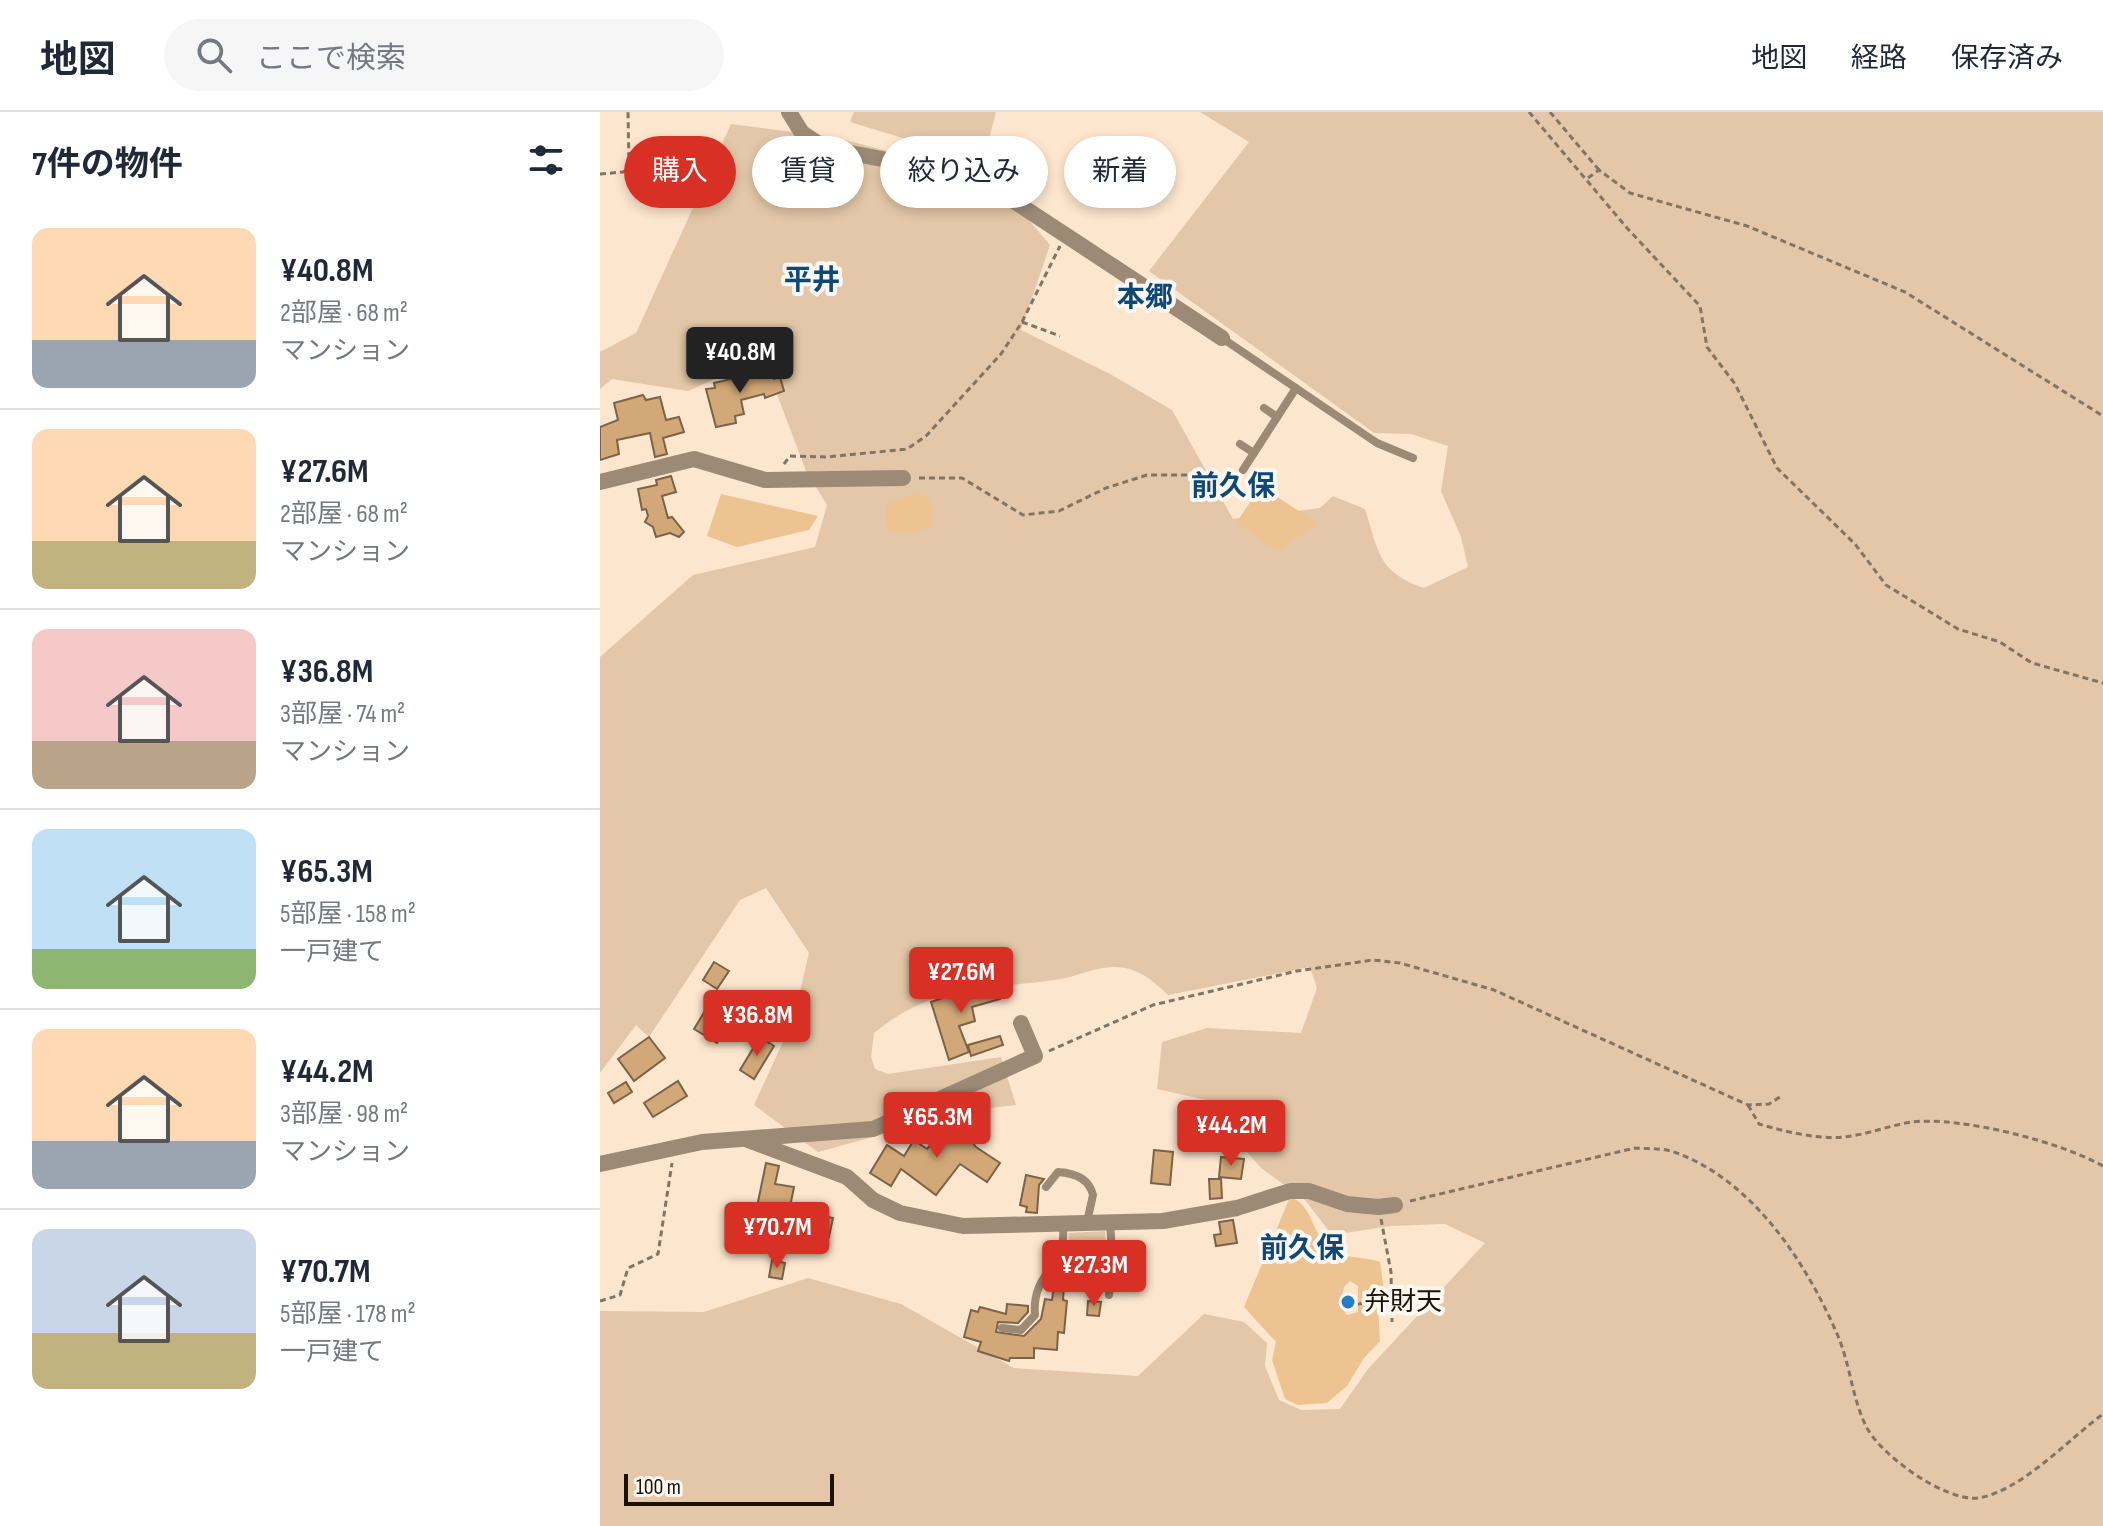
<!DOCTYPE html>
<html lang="ja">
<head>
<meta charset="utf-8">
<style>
  :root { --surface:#fff; --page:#f6f6f7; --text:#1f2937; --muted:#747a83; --line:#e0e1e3; --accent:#d93025 }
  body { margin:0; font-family:"Sofia Sans Condensed","Noto Sans JP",sans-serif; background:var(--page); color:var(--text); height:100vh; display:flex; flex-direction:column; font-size:30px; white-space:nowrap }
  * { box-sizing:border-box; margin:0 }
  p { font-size:26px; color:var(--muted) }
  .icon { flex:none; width:44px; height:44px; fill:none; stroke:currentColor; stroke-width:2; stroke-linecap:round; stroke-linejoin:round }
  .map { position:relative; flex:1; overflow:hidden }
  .details { display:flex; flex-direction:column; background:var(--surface); width:600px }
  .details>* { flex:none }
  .hud { position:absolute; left:24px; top:24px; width:760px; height:72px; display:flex; gap:16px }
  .scale { position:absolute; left:24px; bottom:20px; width:210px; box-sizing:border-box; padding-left:8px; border:4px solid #1a1107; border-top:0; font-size:22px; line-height:28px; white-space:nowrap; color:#1a1107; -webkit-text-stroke:6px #fbf6f0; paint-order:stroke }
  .price { position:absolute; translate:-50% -68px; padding:0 18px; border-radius:8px; background:var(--accent); color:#fff; font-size:26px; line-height:52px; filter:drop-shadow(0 2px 4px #0008) }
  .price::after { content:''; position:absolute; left:50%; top:48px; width:24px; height:18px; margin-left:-12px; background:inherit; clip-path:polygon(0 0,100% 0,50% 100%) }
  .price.active { background:#222; color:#fff }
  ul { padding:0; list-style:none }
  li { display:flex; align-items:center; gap:24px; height:200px; padding:0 32px }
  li+li { border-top:2px solid var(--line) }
  li span { display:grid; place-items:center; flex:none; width:224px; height:160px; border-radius:16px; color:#555 }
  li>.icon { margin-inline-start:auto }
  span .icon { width:96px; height:96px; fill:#fffc; stroke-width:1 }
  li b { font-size:34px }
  h2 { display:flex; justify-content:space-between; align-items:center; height:96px; padding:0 32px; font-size:34px }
  .pill { padding:0 28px; border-radius:36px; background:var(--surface); box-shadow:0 4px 12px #0003; font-size:28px; line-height:72px }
  .pill.active { background:var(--accent); color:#fff }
  header { display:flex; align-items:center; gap:48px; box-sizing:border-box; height:112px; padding:0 40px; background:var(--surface); border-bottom:2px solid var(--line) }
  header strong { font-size:38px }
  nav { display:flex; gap:44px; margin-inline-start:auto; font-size:28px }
  .search { width:560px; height:72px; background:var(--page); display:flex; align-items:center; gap:20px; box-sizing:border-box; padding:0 28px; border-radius:44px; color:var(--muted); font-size:30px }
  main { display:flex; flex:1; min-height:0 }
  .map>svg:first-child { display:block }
  .green { fill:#e3c7a8 }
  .water { fill:#eec392; fill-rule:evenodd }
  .building { fill:#d2a878; stroke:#7a6349; stroke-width:2 }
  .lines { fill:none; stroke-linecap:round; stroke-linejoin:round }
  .path { stroke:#837464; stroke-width:3; stroke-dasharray:6 4; stroke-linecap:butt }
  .service { stroke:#9d8a76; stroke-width:8 }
  .minor { stroke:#9d8a76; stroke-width:16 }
  .poi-dot { fill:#237dca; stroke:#fbf6f0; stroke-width:3 }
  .labels { text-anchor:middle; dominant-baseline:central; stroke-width:8; stroke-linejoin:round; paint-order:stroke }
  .poi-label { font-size:26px; fill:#1a1107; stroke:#fbf6f0; text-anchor:start }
  .neighbourhood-label { font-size:28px; font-weight:bold; fill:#0e4879; stroke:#fbf6f0 }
</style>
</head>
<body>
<header>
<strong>地図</strong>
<div class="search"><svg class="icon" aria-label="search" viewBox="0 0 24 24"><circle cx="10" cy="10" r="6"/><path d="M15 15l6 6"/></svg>ここで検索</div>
<nav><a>地図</a><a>経路</a><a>保存済み</a></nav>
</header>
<main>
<section class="details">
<h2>7件の物件<svg class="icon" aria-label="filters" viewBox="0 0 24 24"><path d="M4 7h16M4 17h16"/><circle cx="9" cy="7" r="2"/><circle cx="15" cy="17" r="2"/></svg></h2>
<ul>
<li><span style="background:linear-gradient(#ffd9b3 70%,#9aa5b1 0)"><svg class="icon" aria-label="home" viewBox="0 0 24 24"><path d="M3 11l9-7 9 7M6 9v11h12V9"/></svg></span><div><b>¥40.8M</b><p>2部屋 · 68 m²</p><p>マンション</p></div></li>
<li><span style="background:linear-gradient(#ffd9b3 70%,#c2b280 0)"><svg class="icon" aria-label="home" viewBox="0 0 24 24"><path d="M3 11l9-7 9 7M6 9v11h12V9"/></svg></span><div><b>¥27.6M</b><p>2部屋 · 68 m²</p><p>マンション</p></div></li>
<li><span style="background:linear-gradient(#f6c9c9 70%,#b9a48a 0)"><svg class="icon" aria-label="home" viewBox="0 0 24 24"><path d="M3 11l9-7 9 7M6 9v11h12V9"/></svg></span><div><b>¥36.8M</b><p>3部屋 · 74 m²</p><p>マンション</p></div></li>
<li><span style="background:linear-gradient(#bfe0f5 75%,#8fb573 0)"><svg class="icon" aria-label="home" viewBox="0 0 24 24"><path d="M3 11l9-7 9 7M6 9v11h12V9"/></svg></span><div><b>¥65.3M</b><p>5部屋 · 158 m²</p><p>一戸建て</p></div></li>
<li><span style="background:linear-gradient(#ffd9b3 70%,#9aa5b1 0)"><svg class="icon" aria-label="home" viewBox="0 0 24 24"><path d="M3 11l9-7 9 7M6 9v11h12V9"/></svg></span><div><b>¥44.2M</b><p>3部屋 · 98 m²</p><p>マンション</p></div></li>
<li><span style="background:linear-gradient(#c9d6e8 65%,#c2b280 0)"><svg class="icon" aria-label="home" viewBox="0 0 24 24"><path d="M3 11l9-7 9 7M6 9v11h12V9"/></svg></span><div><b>¥70.7M</b><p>5部屋 · 178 m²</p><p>一戸建て</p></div></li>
</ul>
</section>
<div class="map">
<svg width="1503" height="1414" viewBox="0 0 1503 1414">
  <rect width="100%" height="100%" fill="#fce6ce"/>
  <g class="green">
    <path d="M254,0h142l-10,39 -53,-15 -4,10 -79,-24z"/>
    <path d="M600,0h903v1414h-1503v-215l104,1 104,-34 93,26 113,64 124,8 66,-62 40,8 23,21 -2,23 14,34 22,10 39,-1 28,-40 117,-126 -40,-19 -54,2 -59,9 -27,-35 -44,-32 -39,-44 -11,-23 -54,-12 5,-47 45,-14 94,5 16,-45 -7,-21 -142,28c-17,-16 -29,-27 -53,-28 -17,-1 -37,9 -55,12 -75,12 -122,2 -186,54l-3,24 4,12 13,5 113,-17 15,48 -45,5 -153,42 -64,-47 40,-87 15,-65 -43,-65 -26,12 -91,137 -13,-12 -36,48v-416l93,-82 122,-28 12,-42 -21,-34 -43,-114 -75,34 -76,-12 -12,10v-37l36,-19 95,-209 102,13 160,41 57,67 -29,85 89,44 62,36 61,109 87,-11 13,-12 32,13c14,44 13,63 59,79l44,-21 -7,-30 -20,-46 7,-45 -37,-12 -37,-1 -225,-162 100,-129z"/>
    <path d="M505,1119l3,42 -32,5 -9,-4 2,-41z"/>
  </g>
  <g class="water">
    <path d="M661,374l56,37 -39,29 -42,-29z"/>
    <path d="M320,381l11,7 1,28 -25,5 -19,-2 -3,-21 4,-9z"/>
    <path d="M121,382l97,22 -9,14 -72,17 -30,-11z"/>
    <path d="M690,1085c23,8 22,36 37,49 16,14 38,10 53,16l5,35 -7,8 2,36 -16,17 -17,28 -20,17 -29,2 -13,-6 -13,-39 4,-18 -32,-35zM750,1169l8,5v26l-11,3 -7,-9 4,-19z"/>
  </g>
  <g class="building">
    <path d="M165,259l9,8 6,-2 4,14 -19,7 -1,-4 -23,6 3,14 -9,2 1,7 -20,4 -10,-38 9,-1 -1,-5z"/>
    <path d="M43,283l3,5 14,-3 6,23 13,-3 5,15 -21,6 4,16 -12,3 -5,-24 -33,7 2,14 -19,6v-33l18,-7 -4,-17z"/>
    <path d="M71,364l5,16 -14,4 6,22 4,-1 12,15 -5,5 -9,-4 -14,4 -3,-10 -8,-5 3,-6 -2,-7 -4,1 -4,-21 19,-4 -1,-5z"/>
    <path d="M114,850l15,9 -12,18 -14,-9z"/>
    <path d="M394,868l6,19 -28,8 3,14 -16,5 10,26 -20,8 -18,-58z"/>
    <path d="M114,884l28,18 -6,9 -5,-3 -14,23 -23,-14z"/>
    <path d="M400,924l3,9 -32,11 -3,-11z"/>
    <path d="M49,925l16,21 -31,23 -16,-22z"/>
    <path d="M160,925l14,9 -20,33 -14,-9z"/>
    <path d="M78,969l9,15 -34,21 -9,-14z"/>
    <path d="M26,970l6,10 -18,11 -6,-10z"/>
    <path d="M350,1010l10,8 5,-6 10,8 -5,7 6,8 24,16 -13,19 -27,-18 -24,31 -35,-26 -10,17 -21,-13 17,-28 17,11 10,-16 13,9z"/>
    <path d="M554,1038l19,2 -3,33 -19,-2z"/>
    <path d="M621,1045l23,2 -3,20 -22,-2z"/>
    <path d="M166,1051l13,3 -4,18 19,3 -5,25 -6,-1 -4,19 -11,-2 -1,6 -15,-3z"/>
    <path d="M426,1063l18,4 -5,6 -2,28 -11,-1 1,-5 -7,-2z"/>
    <path d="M609,1067h12l1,19 -12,1z"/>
    <path d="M219,1103l14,3 -4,19 -14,-2z"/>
    <path d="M633,1108l4,23 -21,3 -2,-11 7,-1 -2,-12z"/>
    <path d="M172,1148l13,3 -3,16 -13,-2z"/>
    <path d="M454,1174l10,1 -1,13 4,1 -3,32 -6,-1 -1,18 -23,-2v10h-24l-1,3 -31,-10 3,-9 -17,-5 7,-27 7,2 2,-5 26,7 1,-10 21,2v6l-10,11 -20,-1 -2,10 28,4 17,-17 4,-20 7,1z"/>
    <path d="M488,1189l13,1 -2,14 -12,-1z"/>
  </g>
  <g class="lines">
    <g class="path">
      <path d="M929,0l98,116 73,78 7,41 28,37 42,84 78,76 31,41 72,44 42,13 32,21 71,20"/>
      <path d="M950,0l49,58"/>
      <path d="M0,62l23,-2 6,-4 -1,-56"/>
      <path d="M988,66l11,-8 31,23 117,33 158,66 198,124"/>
      <path d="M422,210l38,14"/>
      <path d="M184,352l6,-8 37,1 80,-8 19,-13 75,-82 21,-32 38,-76"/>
      <path d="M319,366h43l61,37 36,-4 47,-23 41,-13h59"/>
      <path d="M449,939l104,-46 144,-34 76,-11 27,3 94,27 254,115 21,-1 14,-9"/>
      <path d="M1148,993l11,19c27,8 64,17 92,12 21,-3 40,-11 61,-14 48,-6 149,20 191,44"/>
      <path d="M810,1089l225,-53c12,1 25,0 36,3 81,27 135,111 167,185 12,29 14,60 27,88 12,29 80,78 113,74 42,-6 91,-59 125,-84"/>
      <path d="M781,1107l10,53 1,50"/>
      <path d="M0,1189l20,-6 8,-27 30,-14 14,-91"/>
      <path d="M758,1192l36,-5"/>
    </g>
    <g class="service">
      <path d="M622,226l155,105 36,15"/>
      <path d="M664,296l13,9"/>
      <path d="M640,332l14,9"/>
      <path d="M643,358l53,-82"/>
      <path d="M446,1075l12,-15c16,1 31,6 35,23l-6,27"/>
      <path d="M509,1183l4,-30 -3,-42"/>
      <path d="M402,1216l19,2 14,-15c-4,-46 36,-48 27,-93"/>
    </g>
    <g class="minor">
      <path d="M189,0l13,21 23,15 119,23 50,17 228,150"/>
      <path d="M0,370l94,-23 71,21 138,-2"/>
      <path d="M148,1028l99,37 26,23 27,13 63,13 200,-5 74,-13 53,-17h19l38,13 31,3 17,-2"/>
      <path d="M0,1052l102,-22 171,-13 162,-73 -14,-33"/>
    </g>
  </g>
  <circle class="poi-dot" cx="748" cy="1190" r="8"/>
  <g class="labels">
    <g class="poi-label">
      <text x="764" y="1190">弁財天</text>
    </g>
    <g class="neighbourhood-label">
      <text x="212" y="168">平井</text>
      <text x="545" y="185">本郷</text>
      <text x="633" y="374">前久保</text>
      <text x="702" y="1136">前久保</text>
    </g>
  </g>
</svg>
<div class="scale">100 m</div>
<b class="price active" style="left:140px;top:283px">¥40.8M</b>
<b class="price" style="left:361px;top:903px">¥27.6M</b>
<b class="price" style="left:157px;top:946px">¥36.8M</b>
<b class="price" style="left:337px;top:1048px">¥65.3M</b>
<b class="price" style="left:631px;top:1056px">¥44.2M</b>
<b class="price" style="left:177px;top:1158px">¥70.7M</b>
<b class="price" style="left:494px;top:1196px">¥27.3M</b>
<div class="hud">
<a class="pill active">購入</a>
<a class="pill">賃貸</a>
<a class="pill">絞り込み</a>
<a class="pill">新着</a>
</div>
</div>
</main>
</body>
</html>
